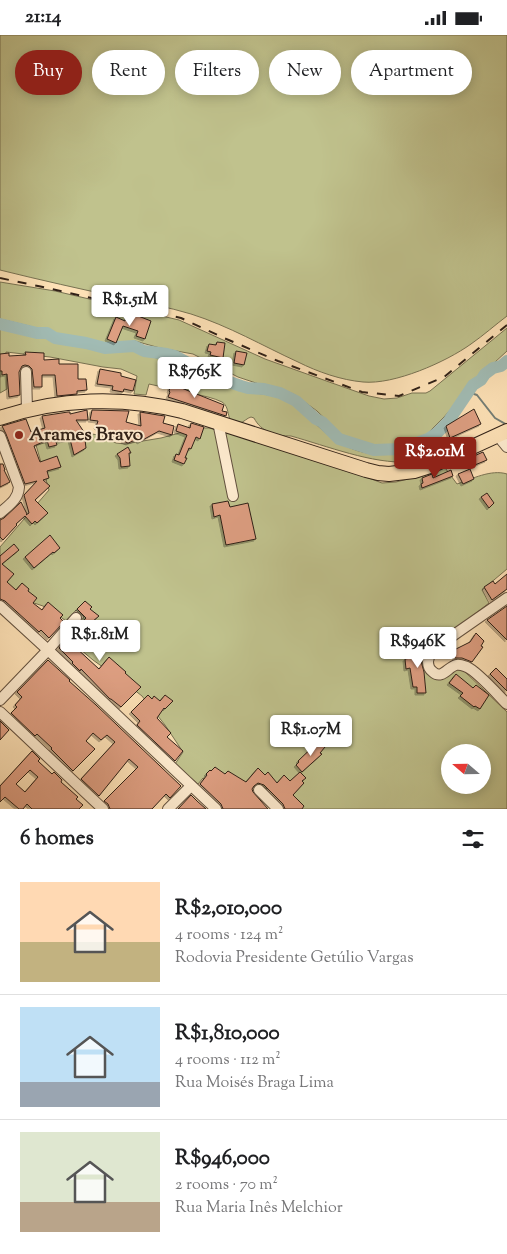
<!DOCTYPE html>
<html lang="en">
<head>
<meta charset="utf-8">
<style>
  :root { --surface:#fff; --page:#f6f6f6; --text:#202124; --muted:#757577; --line:#e0e0e0; --accent:#8f2418 }
  body { margin:0; font-family:"Sorts Mill Goudy",serif; background:var(--page); color:var(--text); height:100vh; display:flex; flex-direction:column; font-size:19px; white-space:nowrap }
  * { box-sizing:border-box; margin:0 }
  p { font-size:16px; color:var(--muted) }
  .icon { flex:none; width:28px; height:28px; fill:none; stroke:currentColor; stroke-width:2; stroke-linecap:round; stroke-linejoin:round }
  .map { position:relative; height:774px; overflow:hidden }
  .panel { display:flex; flex-direction:column; background:var(--surface); flex:1 }
  .panel>* { flex:none }
  .hud { position:absolute; left:15px; top:15px; width:478px; height:45px; display:flex; gap:10px }
  .needle { width:32px; rotate:290deg }
  .tools { position:absolute; left:441px; top:709px; display:grid; gap:10px }
  .tools a { display:grid; place-items:center; width:50px; height:50px; border-radius:50%; background:var(--surface); box-shadow:0 2px 12px #0003; font-size:25px }
  .price { position:absolute; translate:-50% -42px; padding:0 11px; border-radius:5px; background:#fff; color:#222; font-size:16px; line-height:32px; filter:drop-shadow(0 1px 2px #0008) }
  .price::after { content:''; position:absolute; left:50%; top:30px; width:15px; height:11px; margin-left:-8px; background:inherit; clip-path:polygon(0 0,100% 0,50% 100%) }
  .price.current { background:var(--accent); color:#fff }
  ul { padding:0; list-style:none }
  li { display:flex; align-items:center; gap:15px; height:125px; padding:0 20px }
  li+li { border-top:1px solid var(--line) }
  li span { display:grid; place-items:center; flex:none; width:140px; height:100px; border-radius:0px; color:#555 }
  li>.icon { margin-inline-start:auto }
  span .icon { width:60px; height:60px; fill:#fffc; stroke-width:1 }
  li b { font-size:21px }
  h2 { display:flex; justify-content:space-between; align-items:center; height:60px; padding:0 20px; font-size:21px }
  .tag { padding:0 18px; border-radius:22px; background:var(--surface); box-shadow:0 2px 12px #0003; font-size:18px; line-height:45px }
  .tag.current { background:var(--accent); color:#fff }
  .status { display:flex; justify-content:space-between; align-items:center; height:35px; padding:0 25px; background:var(--surface); direction:ltr }
  .status svg { height:14px; fill:currentColor }
  .map>svg:first-child { display:block }
  .green { fill:#c0c28d; stroke:#787252; fill-rule:evenodd }
  .lines { fill:none; stroke-linecap:round; stroke-linejoin:round }
  .stream { stroke:#747e76; stroke-width:2 }
  .river { stroke:#a1bcb5; stroke-width:12 }
  .building { fill:#dd9e81; stroke:#302117; fill-rule:evenodd; filter:url(#shadow) }
  .minor-casing { stroke:#63513f; stroke-width:12 }
  .major-casing { stroke:#302117; stroke-width:16 }
  .minor { stroke:#feecd0; stroke-width:10 }
  .major { stroke:#fde1b6; stroke-width:14 }
  .rail { stroke:#302117; stroke-width:2; stroke-dasharray:9 9; stroke-linecap:butt }
  .poi-dot { fill:#8f2418; stroke:#feecd0; stroke-width:2 }
  .labels { text-anchor:middle; dominant-baseline:central; stroke-width:4; stroke-linejoin:round; paint-order:stroke }
  .poi-label { font-size:19px; font-weight:bold; fill:#302117; stroke:#feecd0; text-anchor:start }
</style>
</head>
<body>
<div class="status"><b>21:14</b><svg viewBox="0 0 49 12"><path d="M0 12V9h3v3zM5 12V6h3v6zM10 12V3h3v9zM15 12V0h3v12zM26 1h20v11H26zM47 4h2v5h-2z"/></svg></div>
<div class="map">
<svg width="507" height="774" viewBox="0 0 507 774">
  <defs>
    <filter id="shadow"><feDropShadow dx="-2" dy="2" stdDeviation="0" flood-color="#0004"/></filter>
  </defs>
  <rect width="100%" height="100%" fill="#fde1b6"/>
  <filter id="stains"><feTurbulence type="fractalNoise" baseFrequency=".004" numOctaves="4"/><feColorMatrix values="0 0 0 0 .2 0 0 0 0 .09 0 0 0 0 .02 0 0 0 .5 -.17"/></filter>
  <radialGradient id="worn" r=".72"><stop offset=".6" stop-color="#630" stop-opacity="0"/><stop offset="1" stop-color="#630" stop-opacity=".3"/></radialGradient>
  <g class="green">
    <path d="M0,0h507v281c-12,9 -23,19 -36,28 -25,18 -77,41 -108,38 -22,-2 -45,-10 -65,-20 -35,-16 -69,-36 -107,-48 -23,-7 -46,-11 -69,-16 -41,-9 -82,-18 -122,-28z"/>
    <path d="M0,247l55,9 124,29 86,39 67,24 37,13 15,3 13,-1 15,-5h14l4,-2 77,-63v23l-26,24 -37,42 -20,20 -6,4 -9,2 -11,2h-22l-20,-3 -13,-6 -26,-25 -22,-16 -13,-6 -20,-4 -24,-8 -45,-23 -33,-6 -25,-7 -24,5 -21,-6h-14l-17,-3 -14,-8 -7,1 -9,-4 -29,-7z"/>
    <path d="M0,294l109,22h10l12,-3 14,7 36,9 58,26c10,3 20,3 30,5 4,1 8,0 11,2 15,7 28,20 40,31 34,30 63,32 104,17l-17,9 2,8c-37,2 -82,-16 -118,-26 -15,0 -30,-4 -37,-18l-3,-1c-4,1 -7,5 -11,6 -16,2 -8,-15 -18,-21 -8,-4 -18,-6 -27,-8 -15,-3 -31,-7 -46,-10l-3,11 -12,-1 3,-18 -16,-7 -18,-2 -53,-10 -44,-5 1,37 -7,4z"/>
    <path d="M199,393h10l52,14 105,35 16,6 14,-1 16,-4 31,-13 14,19c15,-5 34,-15 50,-10v95l-25,21 7,13 -49,38 -15,29 32,-1 6,1 44,42v97h-208l-27,-19 -11,-3 -31,1 -27,-10 -5,6 -23,-20 8,-12 -18,-27 -23,-29 -14,-11 -35,-25 -25,-21 16,-22 -8,-7 -10,11 -12,-9 -11,-6 -21,-7 -22,-9v-43l49,-57 -13,-45 50,-12 12,2 18,8 9,1 36,-6 15,-4 11,-4zM450,718h32v32h-32z"/>
  </g>
  <g class="lines">
    <path class="stream" d="M468,357l9,3 18,23 12,7"/>
    <path class="river" d="M0,289l37,9h10l8,5 31,5 19,5 29,-2 10,5 23,3 8,2 17,9 9,3 20,11 20,7 7,2 16,1 16,4 16,8 20,18 6,3 17,17 35,11 27,-1 27,-10 9,-6 11,-11 25,-37 8,-5 4,-6 8,-6 8,-2 6,-5"/>
  </g>
  <g class="building">
    <path d="M128,277l23,9 -6,18 -9,-3 2,-5 -15,-5 -7,17 -9,-4 9,-22 9,4z"/>
    <path d="M217,307l8,1 -2,15 -13,-3 1,-3 -4,-1 2,-7 7,1z"/>
    <path d="M236,316l11,2 -3,12 -10,-2z"/>
    <path d="M25,317l19,1v7l15,-1v5h19v15h8l1,11 -10,1v3l-20,2 -2,-21h-13v12h-8l-2,-18 -3,-3 -4,-1 -3,1 -3,6 1,23 -11,2 -2,-23 -5,1v-4h-2v-17l9,-1v3l17,-1z"/>
    <path d="M100,334l21,4v3l15,4 -3,11 -9,-2 -1,3 -11,-2 1,-4 -16,-2z"/>
    <path d="M172,346l8,3 -1,3 45,18 -2,6 5,1 -1,4 -58,-19 2,-5 -1,-1z"/>
    <path d="M474,374l7,15 -31,14 -4,-12z"/>
    <path d="M87,375l1,10h-12l8,12 2,16 -12,7 -4,-16 -14,3 1,3 -8,2 -2,-7 -13,6 6,16 17,-6 4,11 -14,4 2,7 -6,2 7,6 -15,14 13,13 -11,10 -2,-2 -3,3 -7,-8 -9,8 1,1 -14,15 -3,-3v-17l4,-2 17,-16 6,12 -1,1 3,-2 -5,-18 13,-14 -12,3 -19,-50 -4,-8 24,-7 5,13 14,-4 -3,-12 26,-4h2v2z"/>
    <path d="M92,375l37,1 -3,11 15,4 -1,-14 18,3 7,1 -2,7 11,3 -2,9 -13,-4 -20,11 -1,-3 -10,4 -5,-2 1,-2 -25,-7 1,-3 -4,-2 2,-6 -8,-1z"/>
    <path d="M191,388l13,4 -4,12 -4,-2 -5,12 -2,-1 -4,10h2l-3,6 -10,-4 2,-6 3,1 8,-20 -11,-4 2,-7 12,4z"/>
    <path d="M426,410l4,12 -19,6 -3,-8z"/>
    <path d="M128,412l3,6h-2l1,13 -9,1 -1,-9 -3,-4z"/>
    <path d="M483,417l4,8 -17,7 -5,-7z"/>
    <path d="M0,429h3l2,6h-1l6,12 -10,5z"/>
    <path d="M470,434l4,10 -11,5 -5,-10z"/>
    <path d="M451,435l2,6 -31,12 -1,-4 2,-1 -1,-5 10,-4 1,4z"/>
    <path d="M487,458l7,10 -5,5 -8,-11z"/>
    <path d="M228,466l2,6 18,-4 8,36 -30,6 -6,-30 -6,2 -2,-13z"/>
    <path d="M50,500l10,13 -6,5 -1,-1 -19,16 -9,-11z"/>
    <path d="M14,509l5,6 -17,14 12,10 -7,8 9,8 6,-7 7,6 -1,2 9,7 -4,5 9,7 6,-8 15,13 -3,3 4,4 -15,16 -8,-8 -2,2 -34,-31 -5,-2v-43z"/>
    <path d="M507,539v15l-15,11 -8,-13 9,-6 2,3z"/>
    <path d="M85,566l7,6 -2,2 9,7 -7,6 16,13 -6,7 -13,-12 -15,16 25,23 10,-12 17,15 -1,1 16,14 -20,20 -10,-8h-1l-29,-30 -1,2 -8,-8 1,-1 -14,-14 7,-9 4,3 7,-8 -3,-3 12,-13 -9,-9z"/>
    <path d="M507,571v34l-20,-20z"/>
    <path d="M476,598l8,8 -3,5 2,1 -11,15 -10,-4h-7l-3,-7 18,-9z"/>
    <path d="M429,602l4,4 -9,10 -3,10 3,11 2,21h-9v-6h-4l-3,-19 -4,1 -1,-10 13,-2 4,-14 2,1z"/>
    <path d="M48,625l22,20 -1,1 27,24 85,81 -11,12 -4,-4 -14,15h-42l-2,-5 -4,-3 34,-34 -9,-8 -30,37 -18,-17 34,-37 -8,-7 -6,5 -8,-7 -7,8 9,8 -22,22 -22,-22 1,-1 -15,-14 -2,2 -24,-23 6,-6 -2,-2 7,-8 -5,-5z"/>
    <path d="M496,633l11,11v12l-17,-17z"/>
    <path d="M456,639l17,14 3,-3 13,10 -9,14 -5,-3 -1,1 -14,-11 3,-3 -14,-10z"/>
    <path d="M148,660l4,4 2,-3 6,5 5,-6 8,6 -8,8 -1,-1 -7,10 14,15 -4,4 16,14 -8,10 -38,-36 3,-4 -9,-9z"/>
    <path d="M0,686l9,9 -9,10z"/>
    <path d="M319,706l6,6 -5,6 2,1 -20,18 -6,-7 3,-3 -1,-1z"/>
    <path d="M32,716l8,8 -2,2 14,13 2,-2 8,8 -1,2 17,15 -2,2 7,6 -4,4h-47l-5,-5 -4,5h-4l-14,-12 -5,5v-16zM30,735l8,7 -13,15 -9,-8z"/>
    <path d="M215,732l10,7 3,-3 18,11 12,-14 7,7 3,-3 9,11 7,-8 6,6 10,-9 6,6 -4,3 2,2 -11,12 11,11 -2,3h-17l-2,-5 -19,-19 -6,-2 -4,3 -2,3 1,3 15,17h-45l-2,-5 -21,-20 7,-9 -1,-1 4,-4 1,1z"/>
    <path d="M191,760l6,6 9,8h-28z"/>
  </g>
  <g class="lines">
    <g class="minor-casing">
      <g id="minor">
        <path d="M26,337l1,38"/>
        <path d="M218,387l15,74"/>
        <path d="M0,401l19,51c-1,13 -10,18 -19,26"/>
        <path d="M498,401l9,11"/>
        <path d="M507,563l-69,48c-5,4 -10,9 -10,16 0,4 2,8 5,10 9,8 15,-5 23,-7 4,-1 8,1 11,2 11,5 31,28 40,37"/>
        <path d="M0,571l48,44 168,159"/>
        <path d="M0,665l48,-50 28,-32"/>
        <path d="M0,677l103,97"/>
        <path d="M259,755l19,19"/>
        <path d="M168,774l23,-23"/>
      </g>
    </g>
    <g class="major-casing">
      <path id="major" d="M0,383c58,-20 123,-22 182,-7l184,59 12,3 11,1 25,-3 19,-6 74,-34"/>
    </g>
    <use href="#minor" class="minor"/>
    <use href="#major" class="major"/>
    <path class="rail" d="M0,243l38,8 143,32 43,20 54,23 84,31 37,4 45,-19 63,-52"/>
  </g>
  <circle class="poi-dot" cx="19" cy="400" r="5"/>
  <g class="labels">
    <g class="poi-label">
      <text x="29" y="400">Arames Bravo</text>
    </g>
  </g>
  <rect width="100%" height="100%" filter="url(#stains)"/>
  <rect width="100%" height="100%" fill="url(#worn)"/>
</svg>
<div class="tools">
<a><svg class="needle" viewBox="-14 -14 28 28"><path d="M0-13l5 13h-10z" fill="#e53935"/><path d="M0 13l5-13h-10z" fill="#757577"/></svg></a>
</div>
<b class="price" style="left:130px;top:292px">R$1.51M</b>
<b class="price" style="left:195px;top:364px">R$765K</b>
<b class="price current" style="left:435px;top:444px">R$2.01M</b>
<b class="price" style="left:100px;top:627px">R$1.81M</b>
<b class="price" style="left:418px;top:634px">R$946K</b>
<b class="price" style="left:311px;top:722px">R$1.07M</b>
<div class="hud">
<a class="tag current">Buy</a>
<a class="tag">Rent</a>
<a class="tag">Filters</a>
<a class="tag">New</a>
<a class="tag">Apartment</a>
</div>
</div>
<section class="panel">
<h2>6 homes<svg class="icon" aria-label="filters" viewBox="0 0 24 24"><path d="M4 7h16M4 17h16"/><circle cx="9" cy="7" r="2"/><circle cx="15" cy="17" r="2"/></svg></h2>
<ul>
<li><span style="background:linear-gradient(#ffd9b3 60%,#c2b280 0)"><svg class="icon" aria-label="home" viewBox="0 0 24 24"><path d="M3 11l9-7 9 7M6 9v11h12V9"/></svg></span><div><b>R$2,010,000</b><p>4 rooms · 124 m²</p><p>Rodovia Presidente Getúlio Vargas</p></div></li>
<li><span style="background:linear-gradient(#bfe0f5 75%,#9aa5b1 0)"><svg class="icon" aria-label="home" viewBox="0 0 24 24"><path d="M3 11l9-7 9 7M6 9v11h12V9"/></svg></span><div><b>R$1,810,000</b><p>4 rooms · 112 m²</p><p>Rua Moisés Braga Lima</p></div></li>
<li><span style="background:linear-gradient(#dfe7d0 70%,#b9a48a 0)"><svg class="icon" aria-label="home" viewBox="0 0 24 24"><path d="M3 11l9-7 9 7M6 9v11h12V9"/></svg></span><div><b>R$946,000</b><p>2 rooms · 70 m²</p><p>Rua Maria Inês Melchior</p></div></li>
</ul>
</section>
</body>
</html>
